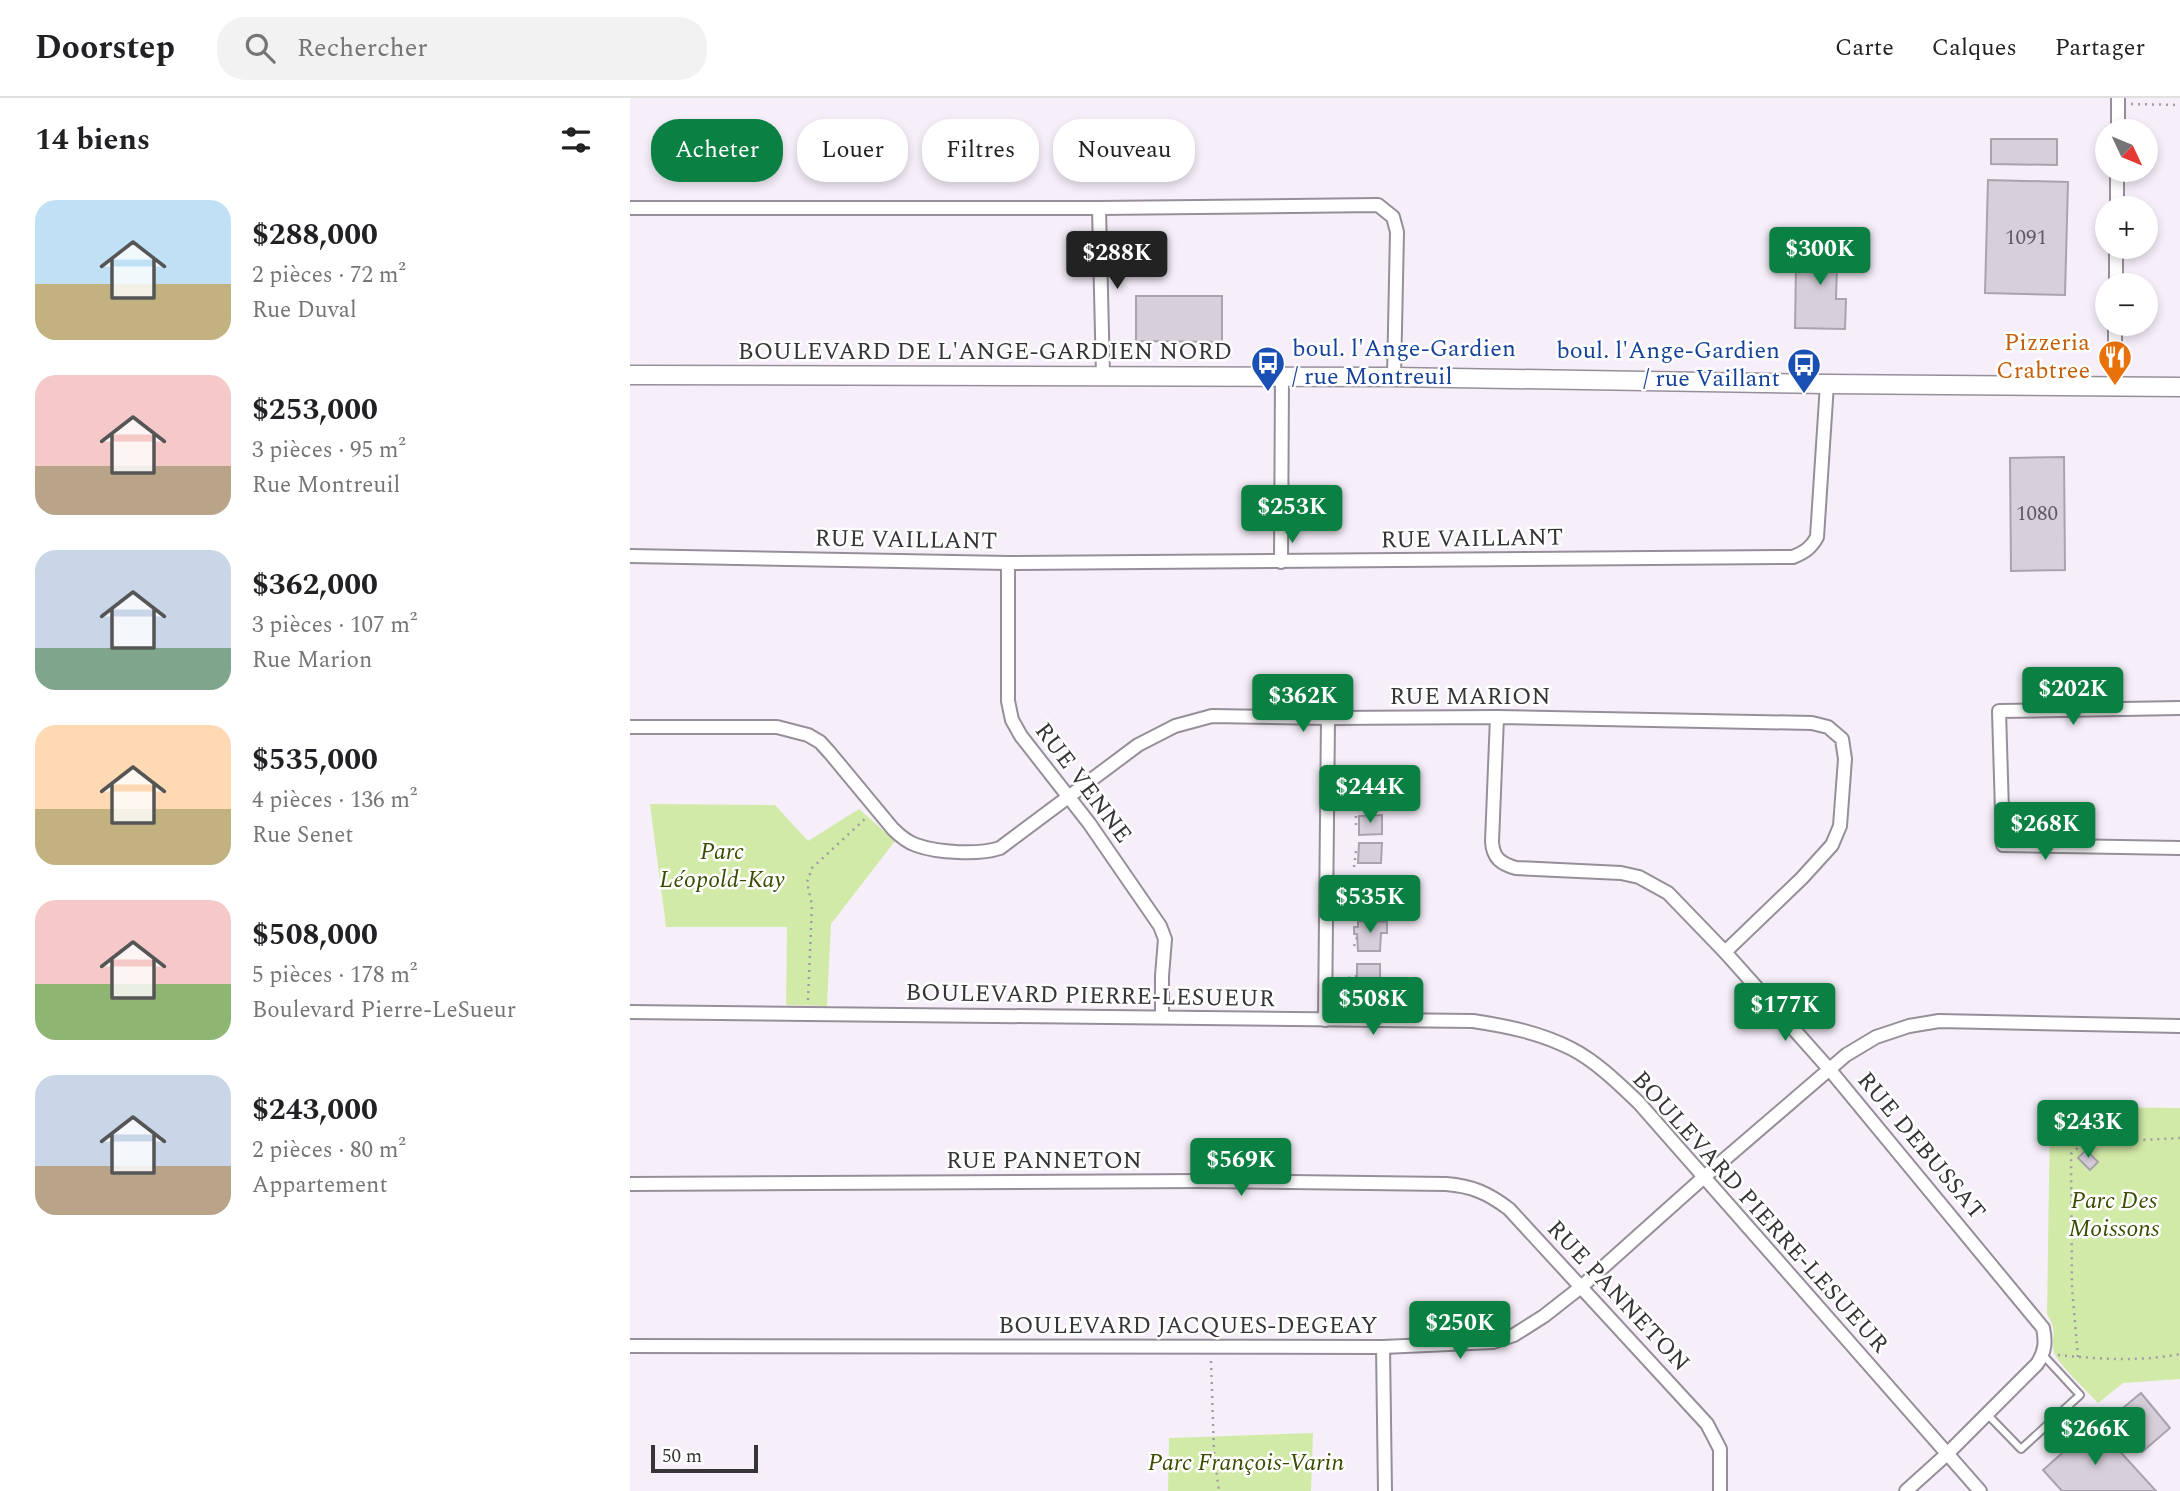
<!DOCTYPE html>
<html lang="fr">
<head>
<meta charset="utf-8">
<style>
  :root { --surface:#fff; --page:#f2f2f2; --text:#202124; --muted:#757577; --line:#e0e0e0; --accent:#0b8043 }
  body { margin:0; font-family:Spectral,serif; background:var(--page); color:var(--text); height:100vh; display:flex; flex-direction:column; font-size:26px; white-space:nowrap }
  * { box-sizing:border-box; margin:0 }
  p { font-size:23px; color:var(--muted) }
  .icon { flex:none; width:38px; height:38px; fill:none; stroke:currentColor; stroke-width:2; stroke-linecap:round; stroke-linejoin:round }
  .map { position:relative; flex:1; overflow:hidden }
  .sheet { display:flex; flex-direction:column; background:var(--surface); width:630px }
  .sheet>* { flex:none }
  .guide { position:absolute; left:21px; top:21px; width:665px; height:63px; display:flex; gap:14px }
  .needle { width:46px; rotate:134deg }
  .buttons { position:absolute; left:1465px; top:21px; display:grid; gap:14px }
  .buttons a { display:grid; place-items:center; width:63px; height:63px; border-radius:50%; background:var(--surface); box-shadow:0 4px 10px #0003; font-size:35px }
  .scale { position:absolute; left:21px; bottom:18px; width:107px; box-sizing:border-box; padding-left:7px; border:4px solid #373438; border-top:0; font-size:19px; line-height:24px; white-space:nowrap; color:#373438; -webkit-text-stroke:5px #fff; paint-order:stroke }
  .price { position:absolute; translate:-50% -60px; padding:0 16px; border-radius:7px; background:var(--accent); color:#fff; font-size:23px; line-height:46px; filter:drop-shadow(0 2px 4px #0008) }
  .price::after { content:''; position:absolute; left:50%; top:42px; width:21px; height:16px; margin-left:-10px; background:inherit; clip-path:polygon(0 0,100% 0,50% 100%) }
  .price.current { background:#222; color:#fff }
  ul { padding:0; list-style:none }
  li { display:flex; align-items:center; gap:21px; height:175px; padding:0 35px }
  li span { display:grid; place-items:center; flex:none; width:196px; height:140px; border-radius:21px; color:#555 }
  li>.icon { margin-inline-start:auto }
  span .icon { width:84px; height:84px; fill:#fffc; stroke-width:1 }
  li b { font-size:30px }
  h2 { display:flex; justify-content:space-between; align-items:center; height:84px; padding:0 35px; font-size:30px }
  .chip { padding:0 24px; border-radius:28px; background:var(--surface); box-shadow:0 4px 10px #0003; font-size:24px; line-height:63px }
  .chip.current { background:var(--accent); color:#fff }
  header { display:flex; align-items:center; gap:42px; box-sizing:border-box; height:98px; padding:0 35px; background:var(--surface); border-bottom:2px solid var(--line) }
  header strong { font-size:33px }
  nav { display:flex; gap:38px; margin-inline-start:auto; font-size:24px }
  .search { width:490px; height:63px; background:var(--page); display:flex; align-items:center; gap:18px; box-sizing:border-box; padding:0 24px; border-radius:28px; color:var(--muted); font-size:26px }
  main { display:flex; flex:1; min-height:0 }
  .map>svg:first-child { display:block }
  .green { fill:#d2eaa7 }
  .building { fill:#d7d0db; stroke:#a9a3ad; stroke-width:2 }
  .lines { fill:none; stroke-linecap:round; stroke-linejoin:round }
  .lane-casing { stroke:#968f99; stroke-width:10 }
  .street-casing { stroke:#968f99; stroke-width:16 }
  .secondary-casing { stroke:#968f99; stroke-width:21 }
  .path { stroke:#a29da5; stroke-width:2.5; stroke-dasharray:2 5; stroke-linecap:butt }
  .lane { stroke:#fff; stroke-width:6 }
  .street { stroke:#fff; stroke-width:12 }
  .secondary { stroke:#fff; stroke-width:18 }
  .labels { text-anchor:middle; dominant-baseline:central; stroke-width:5; stroke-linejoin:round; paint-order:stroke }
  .number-label { font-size:21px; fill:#5f5b61 }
  .food-label { font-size:24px; fill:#c56008; stroke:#fff; text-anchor:end }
  .transit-label { font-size:24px; fill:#164399; stroke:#fff; text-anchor:start }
  .street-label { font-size:24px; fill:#373438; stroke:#fff }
  .park-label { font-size:24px; font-style:italic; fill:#394c00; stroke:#fff }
</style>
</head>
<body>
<header>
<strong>Doorstep</strong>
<div class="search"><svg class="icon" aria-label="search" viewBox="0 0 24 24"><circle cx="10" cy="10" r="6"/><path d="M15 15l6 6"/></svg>Rechercher</div>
<nav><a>Carte</a><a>Calques</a><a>Partager</a></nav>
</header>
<main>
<section class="sheet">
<h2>14 biens<svg class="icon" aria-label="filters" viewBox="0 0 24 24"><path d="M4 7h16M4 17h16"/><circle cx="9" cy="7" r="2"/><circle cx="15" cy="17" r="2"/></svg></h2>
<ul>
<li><span style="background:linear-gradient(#bfe0f5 60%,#c2b280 0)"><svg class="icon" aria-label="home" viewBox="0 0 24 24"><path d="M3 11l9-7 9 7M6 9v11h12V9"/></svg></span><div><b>$288,000</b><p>2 pièces · 72 m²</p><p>Rue Duval</p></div></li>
<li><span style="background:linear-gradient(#f6c9c9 65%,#b9a48a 0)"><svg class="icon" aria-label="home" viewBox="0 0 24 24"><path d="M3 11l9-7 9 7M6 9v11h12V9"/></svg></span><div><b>$253,000</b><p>3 pièces · 95 m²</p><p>Rue Montreuil</p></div></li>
<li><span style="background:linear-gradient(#c9d6e8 70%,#7fa58c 0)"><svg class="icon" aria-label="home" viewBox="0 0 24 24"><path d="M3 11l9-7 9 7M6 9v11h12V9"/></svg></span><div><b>$362,000</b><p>3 pièces · 107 m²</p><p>Rue Marion</p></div></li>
<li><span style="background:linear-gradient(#ffd9b3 60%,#c2b280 0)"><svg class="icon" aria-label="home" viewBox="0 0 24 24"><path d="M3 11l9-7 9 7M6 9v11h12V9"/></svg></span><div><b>$535,000</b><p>4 pièces · 136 m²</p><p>Rue Senet</p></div></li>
<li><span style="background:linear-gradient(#f6c9c9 60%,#8fb573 0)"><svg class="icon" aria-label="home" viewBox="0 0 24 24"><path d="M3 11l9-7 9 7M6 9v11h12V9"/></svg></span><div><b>$508,000</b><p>5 pièces · 178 m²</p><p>Boulevard Pierre-LeSueur</p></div></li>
<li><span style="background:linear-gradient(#c9d6e8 65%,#b9a48a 0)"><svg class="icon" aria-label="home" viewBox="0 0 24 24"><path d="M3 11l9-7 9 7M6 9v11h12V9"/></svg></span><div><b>$243,000</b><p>2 pièces · 80 m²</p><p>Appartement</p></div></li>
</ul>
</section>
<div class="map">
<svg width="1550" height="1393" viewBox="0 0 1550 1393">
  <rect width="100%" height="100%" fill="#f6effa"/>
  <g class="green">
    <path d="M20,706l125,1 33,36 51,-32 36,32 -64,83 -4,82 -41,-1 1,-78h-121z"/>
    <path d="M1460,1009l90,1v271l-57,4 -25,20c-10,-11 -40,-39 -44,-51 -4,-17 5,-18 -7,-38l3,-200 39,1z"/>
    <path d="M683,1335l-2,58h-143l1,-53z"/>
  </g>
  <g class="building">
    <path d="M1361,41h66v26l-66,-1z"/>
    <path d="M1358,82l80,2 -3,113 -80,-2z"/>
    <path d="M1183,133l25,1 -2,67h10l-1,30 -50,-1 1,-63h16z"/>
    <path d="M506,198h86v46l-86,-1z"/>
    <path d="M1434,359l1,113 -54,1 -1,-113z"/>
    <path d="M752,717v19l-23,1v-19z"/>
    <path d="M729,745h23l-1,20h-23z"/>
    <path d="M728,784h20l2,12h-2v5l-20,-1z"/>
    <path d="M728,823l29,1v11h-6l-1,18h-22l-1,-17h-3v-7h4z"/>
    <rect x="727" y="866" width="23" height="20"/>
    <path d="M1456,1052l12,12 -8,8 -12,-12z"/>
    <path d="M1511,1295l29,35 -28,24 -30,-35z"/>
    <path d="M1465,1326l61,67h-94l-19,-21z"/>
  </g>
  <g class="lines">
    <g class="lane-casing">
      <path id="lane" d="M1357,1316l34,35 59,-54 -37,-40"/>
    </g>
    <g class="street-casing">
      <g id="street">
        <path d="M1488,33v-33"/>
        <path d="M0,110h469l279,-3 15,12 4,15 -3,145"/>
        <path d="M469,110l4,167"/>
        <path d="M1487,110v-38"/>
        <path d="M1486,187v-38"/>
        <path d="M1485,289v-63"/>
        <path d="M0,458l378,7 785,-6c12,-5 18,-9 24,-20l10,-153"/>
        <path d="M651,464l1,-185"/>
        <path d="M378,465v138l4,19 9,16 68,87 71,103 5,13 -3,37v40"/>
        <path d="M1550,610l-181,3 4,134 177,3"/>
        <path d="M867,619l-5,125c1,16 9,22 24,26l105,5 18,4 29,16 57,59 105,118 213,258c3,14 2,24 -6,36l-90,90 -41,37"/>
        <path d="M0,629h147l31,8 12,7 10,11 63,76c7,7 14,13 23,16 22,8 63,10 84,3l138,-103 37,-19 37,-10 116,2 169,-1 315,6 16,4 14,12 3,20 -5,67 -8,19 -30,33 -77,74"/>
        <path d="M0,914l843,9c34,5 68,12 99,28 25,13 47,35 67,54l341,388"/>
        <path d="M695,922l3,-302"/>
        <path d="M0,1086l571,-3 245,3c26,2 42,9 63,25l198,215 13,25v42"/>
        <path d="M0,1248l753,1 110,-5 21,-7 30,-19 37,-29 123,-110 142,-122 30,-18 33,-11 30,-5 241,5"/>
        <path d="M753,1249l2,144"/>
      </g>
    </g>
    <g class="secondary-casing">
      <path id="secondary" d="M0,277l764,2 433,7 353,3"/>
    </g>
    <g class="path">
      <path d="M1501,6l49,1"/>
      <path d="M726,711v16h3"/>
      <path d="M724,769l2,-16 3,1"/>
      <path d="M723,805v-9h5"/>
      <path d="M724,848l3,-9"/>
      <path d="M718,880l9,-2"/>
      <path d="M178,902l4,-95 -5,-23 5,-14 54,-50"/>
      <path d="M1428,1257c41,4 81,7 122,-1"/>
      <path d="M1448,1259l-6,-69 -1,-134 12,-11 97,-5"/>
      <path d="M581,1263l3,92 5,38"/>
    </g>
    <use href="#lane" class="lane"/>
    <use href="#street" class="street"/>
    <use href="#secondary" class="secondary"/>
  </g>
  <defs>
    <g id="restaurant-pin" transform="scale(1.75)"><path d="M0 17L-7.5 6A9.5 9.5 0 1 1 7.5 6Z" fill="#e8710a" stroke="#fff"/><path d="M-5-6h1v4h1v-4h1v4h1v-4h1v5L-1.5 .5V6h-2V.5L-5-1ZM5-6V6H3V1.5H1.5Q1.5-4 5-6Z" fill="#fff"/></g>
    <g id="bus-pin" transform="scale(1.75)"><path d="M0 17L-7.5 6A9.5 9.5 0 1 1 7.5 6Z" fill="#1a4fb4" stroke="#fff"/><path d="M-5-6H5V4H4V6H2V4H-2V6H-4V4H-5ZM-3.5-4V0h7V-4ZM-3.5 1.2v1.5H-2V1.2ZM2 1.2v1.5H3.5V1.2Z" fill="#fff"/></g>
  </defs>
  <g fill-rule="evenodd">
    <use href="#restaurant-pin" x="1485" y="259"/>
    <use href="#bus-pin" x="638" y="265"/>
    <use href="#bus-pin" x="1174" y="267"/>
  </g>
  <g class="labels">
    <g class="number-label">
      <text x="1396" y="140">1091</text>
      <text x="1407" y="416">1080</text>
    </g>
    <g class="food-label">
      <text x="1460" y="245">Pizzeria<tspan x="1460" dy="28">Crabtree</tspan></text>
    </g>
    <g class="transit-label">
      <text x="662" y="251">boul. l'Ange-Gardien<tspan x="662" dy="28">/ rue Montreuil</tspan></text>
      <text x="1150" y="253" text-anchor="end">boul. l'Ange-Gardien<tspan x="1150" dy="28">/ rue Vaillant</tspan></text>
    </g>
    <g class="street-label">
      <text x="355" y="254">BOULEVARD DE L'ANGE-GARDIEN NORD</text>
      <text transform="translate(842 441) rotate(-1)">RUE VAILLANT</text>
      <text transform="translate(276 442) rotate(1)">RUE VAILLANT</text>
      <text x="840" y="599">RUE MARION</text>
      <text transform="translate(453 685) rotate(53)">RUE VENNE</text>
      <text transform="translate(460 898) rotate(1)">BOULEVARD PIERRE-LESUEUR</text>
      <text transform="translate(1291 1048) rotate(50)">RUE DEBUSSAT</text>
      <text x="414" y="1063">RUE PANNETON</text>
      <text transform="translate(1130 1114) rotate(48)">BOULEVARD PIERRE-LESUEUR</text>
      <text transform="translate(988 1198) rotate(47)">RUE PANNETON</text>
      <text x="558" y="1228">BOULEVARD JACQUES-DEGEAY</text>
    </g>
    <g class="park-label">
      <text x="92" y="754">Parc<tspan x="92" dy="28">Léopold-Kay</tspan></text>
      <text x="1484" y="1103">Parc Des<tspan x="1484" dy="28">Moissons</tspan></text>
      <text x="616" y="1365">Parc François-Varin</text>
    </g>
  </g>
</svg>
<div class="buttons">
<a><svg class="needle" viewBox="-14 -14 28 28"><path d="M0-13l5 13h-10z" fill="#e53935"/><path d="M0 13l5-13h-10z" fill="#757577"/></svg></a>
<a>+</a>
<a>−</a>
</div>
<div class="scale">50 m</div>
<b class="price" style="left:1190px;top:189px">$300K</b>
<b class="price current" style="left:487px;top:193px">$288K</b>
<b class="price" style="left:662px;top:447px">$253K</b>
<b class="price" style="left:1443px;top:629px">$202K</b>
<b class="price" style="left:673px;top:636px">$362K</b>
<b class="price" style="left:740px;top:727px">$244K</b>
<b class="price" style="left:1415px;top:764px">$268K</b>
<b class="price" style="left:740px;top:837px">$535K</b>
<b class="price" style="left:743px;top:939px">$508K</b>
<b class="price" style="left:1155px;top:945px">$177K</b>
<b class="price" style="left:1458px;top:1062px">$243K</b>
<b class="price" style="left:611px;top:1100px">$569K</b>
<b class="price" style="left:830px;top:1263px">$250K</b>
<b class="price" style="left:1465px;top:1369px">$266K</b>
<div class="guide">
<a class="chip current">Acheter</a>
<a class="chip">Louer</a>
<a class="chip">Filtres</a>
<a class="chip">Nouveau</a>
</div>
</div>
</main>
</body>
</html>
